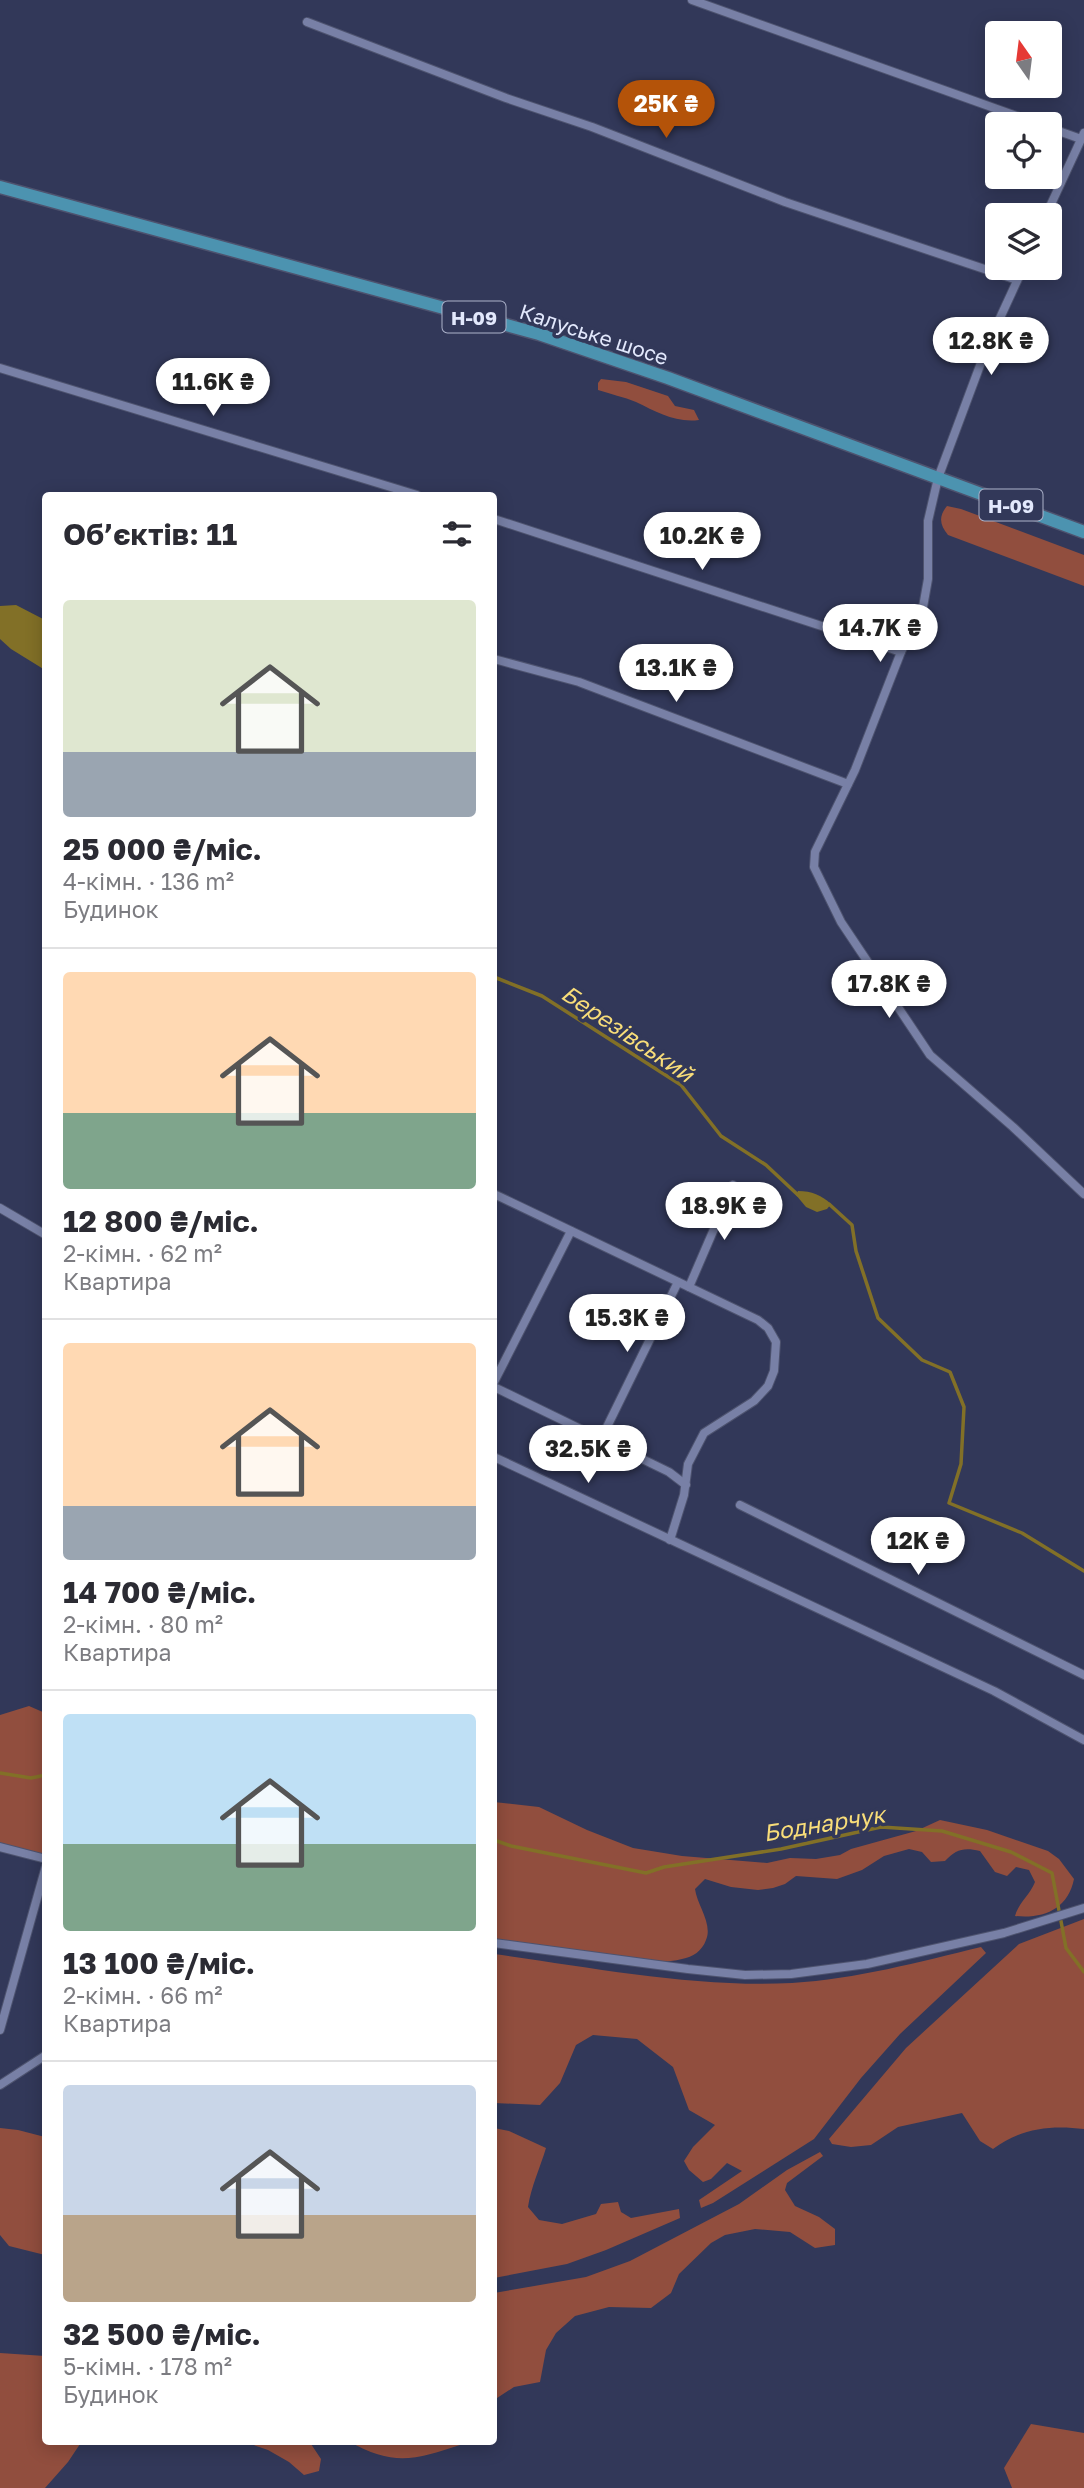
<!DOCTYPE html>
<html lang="uk">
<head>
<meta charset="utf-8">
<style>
  :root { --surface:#fff; --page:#f2f2f3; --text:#2b2b33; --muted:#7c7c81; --line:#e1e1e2; --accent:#b45309 }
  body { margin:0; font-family:"Golos Text",sans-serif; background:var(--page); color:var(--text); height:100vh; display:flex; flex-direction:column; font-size:26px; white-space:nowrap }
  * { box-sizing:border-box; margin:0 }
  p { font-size:23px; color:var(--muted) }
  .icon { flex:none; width:38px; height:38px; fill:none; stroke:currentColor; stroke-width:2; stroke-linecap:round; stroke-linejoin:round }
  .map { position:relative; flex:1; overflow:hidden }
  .details { position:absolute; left:42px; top:492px; width:455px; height:1953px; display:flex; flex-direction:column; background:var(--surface); border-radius:7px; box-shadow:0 4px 18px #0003 }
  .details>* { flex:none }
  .needle { width:46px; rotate:346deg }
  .controls { position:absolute; left:985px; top:21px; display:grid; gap:14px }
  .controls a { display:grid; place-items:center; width:77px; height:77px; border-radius:7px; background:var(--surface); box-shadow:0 4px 18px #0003; font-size:35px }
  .price { position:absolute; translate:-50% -60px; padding:0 16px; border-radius:24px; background:#fff; color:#222; font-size:23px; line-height:46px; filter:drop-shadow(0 2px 4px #0008) }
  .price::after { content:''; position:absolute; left:50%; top:42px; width:21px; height:16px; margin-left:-10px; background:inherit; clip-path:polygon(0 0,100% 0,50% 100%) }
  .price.on { background:var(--accent); color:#fff }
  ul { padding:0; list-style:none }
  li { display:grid; align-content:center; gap:14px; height:371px; padding:0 21px }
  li+li { border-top:2px solid var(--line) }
  li span { display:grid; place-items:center; height:217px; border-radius:7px; color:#555 }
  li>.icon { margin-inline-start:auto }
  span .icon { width:126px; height:126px; fill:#fffc; stroke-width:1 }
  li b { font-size:30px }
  h2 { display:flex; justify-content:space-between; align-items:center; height:84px; padding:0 21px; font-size:30px }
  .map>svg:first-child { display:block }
  .forest { fill:#914e3e }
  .water { fill:#827027 }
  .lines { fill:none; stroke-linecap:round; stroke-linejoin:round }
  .stream { stroke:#827027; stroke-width:3.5 }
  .minor-casing { stroke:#4e536f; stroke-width:10 }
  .primary-casing { stroke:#4e536f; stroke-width:15 }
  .minor { stroke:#7880a6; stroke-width:8 }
  .primary { stroke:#4c93b0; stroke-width:12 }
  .labels { text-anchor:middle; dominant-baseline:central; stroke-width:7; stroke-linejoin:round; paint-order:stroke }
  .shield { fill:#323859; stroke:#adb3cb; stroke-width:2 }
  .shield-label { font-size:19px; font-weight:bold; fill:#e2e8fc }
  .street-label { font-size:21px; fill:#e2e8fc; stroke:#323859 }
  .water-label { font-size:23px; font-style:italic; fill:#f8dd79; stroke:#323859 }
</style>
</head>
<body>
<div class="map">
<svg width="1084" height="2488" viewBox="0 0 1084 2488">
  <rect width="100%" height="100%" fill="#323859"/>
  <g class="forest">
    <path d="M601,379l25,3 42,14 7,10 19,4 5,10c-24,3 -42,-8 -63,-18 -12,-5 -26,-8 -38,-12v-7z"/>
    <path d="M947,506l14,3 123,46v31l-136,-51c-8,-10 -10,-18 -1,-29z"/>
    <path d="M29,1706l16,7v144l-45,-12v-130z"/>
    <path d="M494,1802l45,5 48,23 46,18 49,8 85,7 23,-5 26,1 24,-4 11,-6 65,-18 24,-11 47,10 61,21 11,8 15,20c-6,30 -30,40 -59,37 4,-14 15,-21 20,-34l-6,-12 -13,-3 -9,9 -12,-4 -15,-21c-16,-4 -24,-2 -35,10l-14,1 -9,-10 -13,-3 -25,7 -22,14 -25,9 -41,-3 -11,8 -12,4 -15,2 -27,-3 -26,-8 -10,10c2,16 18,35 11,51 -4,11 -13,17 -24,19 -23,6 -52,0 -76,-3 -37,-5 -75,-10 -112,-15z"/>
    <path d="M1084,1919v210c-33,-4 -63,-1 -91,20l-13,-8 -18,-28 -64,14 -27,18 -20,2 -19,-3 -3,-5 77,-91 113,-104z"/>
    <path d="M981,1947l5,6 -86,81 -39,44 -47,61 -101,64 -12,5 -2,-8 43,-29 -15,-8 -16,16 -8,3 -14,-12 -5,-9 9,-14 22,-22 -26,-15 -16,-43 -36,-28 -44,-4 -17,10 -16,38 -20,22 -46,-2v-149c96,13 200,34 298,29 64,-4 127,-21 189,-36z"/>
    <path d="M0,2128l18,2 27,7v118l-36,-9 -9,-11z"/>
    <path d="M494,2128l15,3 37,17c-6,20 -15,39 -18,59l11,13 23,4 34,-10 5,-10 17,-2 3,10 10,6 48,-9 1,9 -74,32 -39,14 -73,14z"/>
    <path d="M820,2152l3,4 -36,27 -2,7 10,16 24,11 16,12v16l-20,3 -25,-16 -35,-3 -30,6 -14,8 -32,31 -8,19 -20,15 -42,-1 -34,9 -19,17 -10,17 -6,32 -26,5 -20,13v-107l92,-16 44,-16 109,-57 48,-34z"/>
    <path d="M0,2353l45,3 1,85h36l-14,21 -23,26h-45z"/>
    <path d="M1031,2424l53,9v55h-72l-8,-20z"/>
    <path d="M242,2441h67l12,18 -2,12 -15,4 -15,-13 -21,-12z"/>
    <path d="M348,2441h117l-2,3c-49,16 -68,23 -115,-3z"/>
  </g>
  <g class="water">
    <path d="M16,605l29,15v50l-34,-21 -11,-10v-33z"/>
    <path d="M798,1191c14,0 23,4 33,13l-4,5 -10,3 -11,-5 -10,-12z"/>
  </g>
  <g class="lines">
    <g class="stream">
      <path d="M494,977l48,19 139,89 40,51 45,29 32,30"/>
      <path d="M829,1204l23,21 4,26 22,67 44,42 28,12 14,35 -3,57 -12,39 73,30 62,38"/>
      <path d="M0,1773l31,5 15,-3"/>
      <path d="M494,1840l17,6 135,27 18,-6 117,-18 100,-22 61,4 69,21 41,21 14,75 18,24"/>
    </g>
    <g class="minor-casing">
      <g id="minor">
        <path d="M692,0l347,124"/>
        <path d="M307,22l199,76 86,29 193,75 232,78"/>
        <path d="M1050,128l31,11"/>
        <path d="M1046,215l38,-82"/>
        <path d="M1023,268l-35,76 -50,134 -10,43v58l-5,28 -22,45 -46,118 -40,82 -1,15 27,55 89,133 83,72 71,67"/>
        <path d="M0,368l417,127"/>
        <path d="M494,519l407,133"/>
        <path d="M494,659l85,23 269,102"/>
        <path d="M494,1194l264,126 10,8 8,14 -2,29 -6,15 -14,15 -50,32 -16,31 -4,31 -14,45"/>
        <path d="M0,1208l46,27"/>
        <path d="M689,1287l44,-102"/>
        <path d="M494,1382l77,-151"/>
        <path d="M494,1387l175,85 17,13"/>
        <path d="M601,1439l77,-157"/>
        <path d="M494,1457l500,234 90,49"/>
        <path d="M740,1505l344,170"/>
        <path d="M0,1847l46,12"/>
        <path d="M494,1943l194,26 57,6 46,-1 76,-10 137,-31 80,-25"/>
        <path d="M0,2030l46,-164"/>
        <path d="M0,2085l46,-30"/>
      </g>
    </g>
    <g class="primary-casing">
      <path id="primary" d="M0,187l539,147 129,44 416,154"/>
    </g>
    <use href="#minor" class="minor"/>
    <use href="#primary" class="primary"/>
  </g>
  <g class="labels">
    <g class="shield">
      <rect x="442.5" y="301.5" width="63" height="31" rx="5"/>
      <rect x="979.5" y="489.5" width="63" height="31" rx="5"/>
    </g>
    <g class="shield-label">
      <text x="474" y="317">Н-09</text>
      <text x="1011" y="505">Н-09</text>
    </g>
    <g class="street-label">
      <text transform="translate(594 334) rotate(18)">Калуське шосе</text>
    </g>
    <g class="water-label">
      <text transform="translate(628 1033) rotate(34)">Березівський</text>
      <text transform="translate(824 1823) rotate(-9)">Боднарчук</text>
    </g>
  </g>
</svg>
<div class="controls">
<a><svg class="needle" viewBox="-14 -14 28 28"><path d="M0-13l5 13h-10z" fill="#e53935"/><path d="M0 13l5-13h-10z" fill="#7c7c81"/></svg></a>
<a><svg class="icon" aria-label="locate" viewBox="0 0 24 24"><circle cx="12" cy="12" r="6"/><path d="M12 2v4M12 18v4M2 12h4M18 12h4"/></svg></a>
<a><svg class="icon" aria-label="layers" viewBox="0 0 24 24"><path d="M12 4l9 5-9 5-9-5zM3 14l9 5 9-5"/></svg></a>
</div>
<b class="price on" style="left:666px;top:140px">25K ₴</b>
<b class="price" style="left:991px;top:377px">12.8K ₴</b>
<b class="price" style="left:213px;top:418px">11.6K ₴</b>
<b class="price" style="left:702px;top:572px">10.2K ₴</b>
<b class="price" style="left:880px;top:664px">14.7K ₴</b>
<b class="price" style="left:676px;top:704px">13.1K ₴</b>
<b class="price" style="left:889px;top:1020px">17.8K ₴</b>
<b class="price" style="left:724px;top:1242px">18.9K ₴</b>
<b class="price" style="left:627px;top:1354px">15.3K ₴</b>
<b class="price" style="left:588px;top:1485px">32.5K ₴</b>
<b class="price" style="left:918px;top:1577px">12K ₴</b>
<section class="details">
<h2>Об’єктів: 11<svg class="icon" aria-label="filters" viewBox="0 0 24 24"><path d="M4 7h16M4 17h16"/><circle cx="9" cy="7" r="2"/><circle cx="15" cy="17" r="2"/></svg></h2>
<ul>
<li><span style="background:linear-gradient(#dfe7d0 70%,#9aa5b1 0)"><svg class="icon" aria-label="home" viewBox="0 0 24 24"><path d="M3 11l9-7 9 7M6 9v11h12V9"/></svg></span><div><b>25 000 ₴/міс.</b><p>4-кімн. · 136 m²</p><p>Будинок</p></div></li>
<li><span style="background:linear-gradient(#ffd9b3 65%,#7fa58c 0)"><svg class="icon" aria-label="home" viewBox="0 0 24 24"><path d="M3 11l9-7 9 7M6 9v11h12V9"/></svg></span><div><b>12 800 ₴/міс.</b><p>2-кімн. · 62 m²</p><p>Квартира</p></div></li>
<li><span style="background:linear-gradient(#ffd9b3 75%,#9aa5b1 0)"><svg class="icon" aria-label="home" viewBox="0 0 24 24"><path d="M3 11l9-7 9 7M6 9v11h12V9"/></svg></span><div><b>14 700 ₴/міс.</b><p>2-кімн. · 80 m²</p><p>Квартира</p></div></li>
<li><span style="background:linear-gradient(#bfe0f5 60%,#7fa58c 0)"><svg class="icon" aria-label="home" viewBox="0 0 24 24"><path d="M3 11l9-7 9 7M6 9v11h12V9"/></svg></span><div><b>13 100 ₴/міс.</b><p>2-кімн. · 66 m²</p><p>Квартира</p></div></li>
<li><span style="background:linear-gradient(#c9d6e8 60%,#b9a48a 0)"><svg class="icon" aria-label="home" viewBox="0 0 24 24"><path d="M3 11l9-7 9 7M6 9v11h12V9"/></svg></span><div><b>32 500 ₴/міс.</b><p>5-кімн. · 178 m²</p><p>Будинок</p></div></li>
</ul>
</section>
</div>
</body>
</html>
